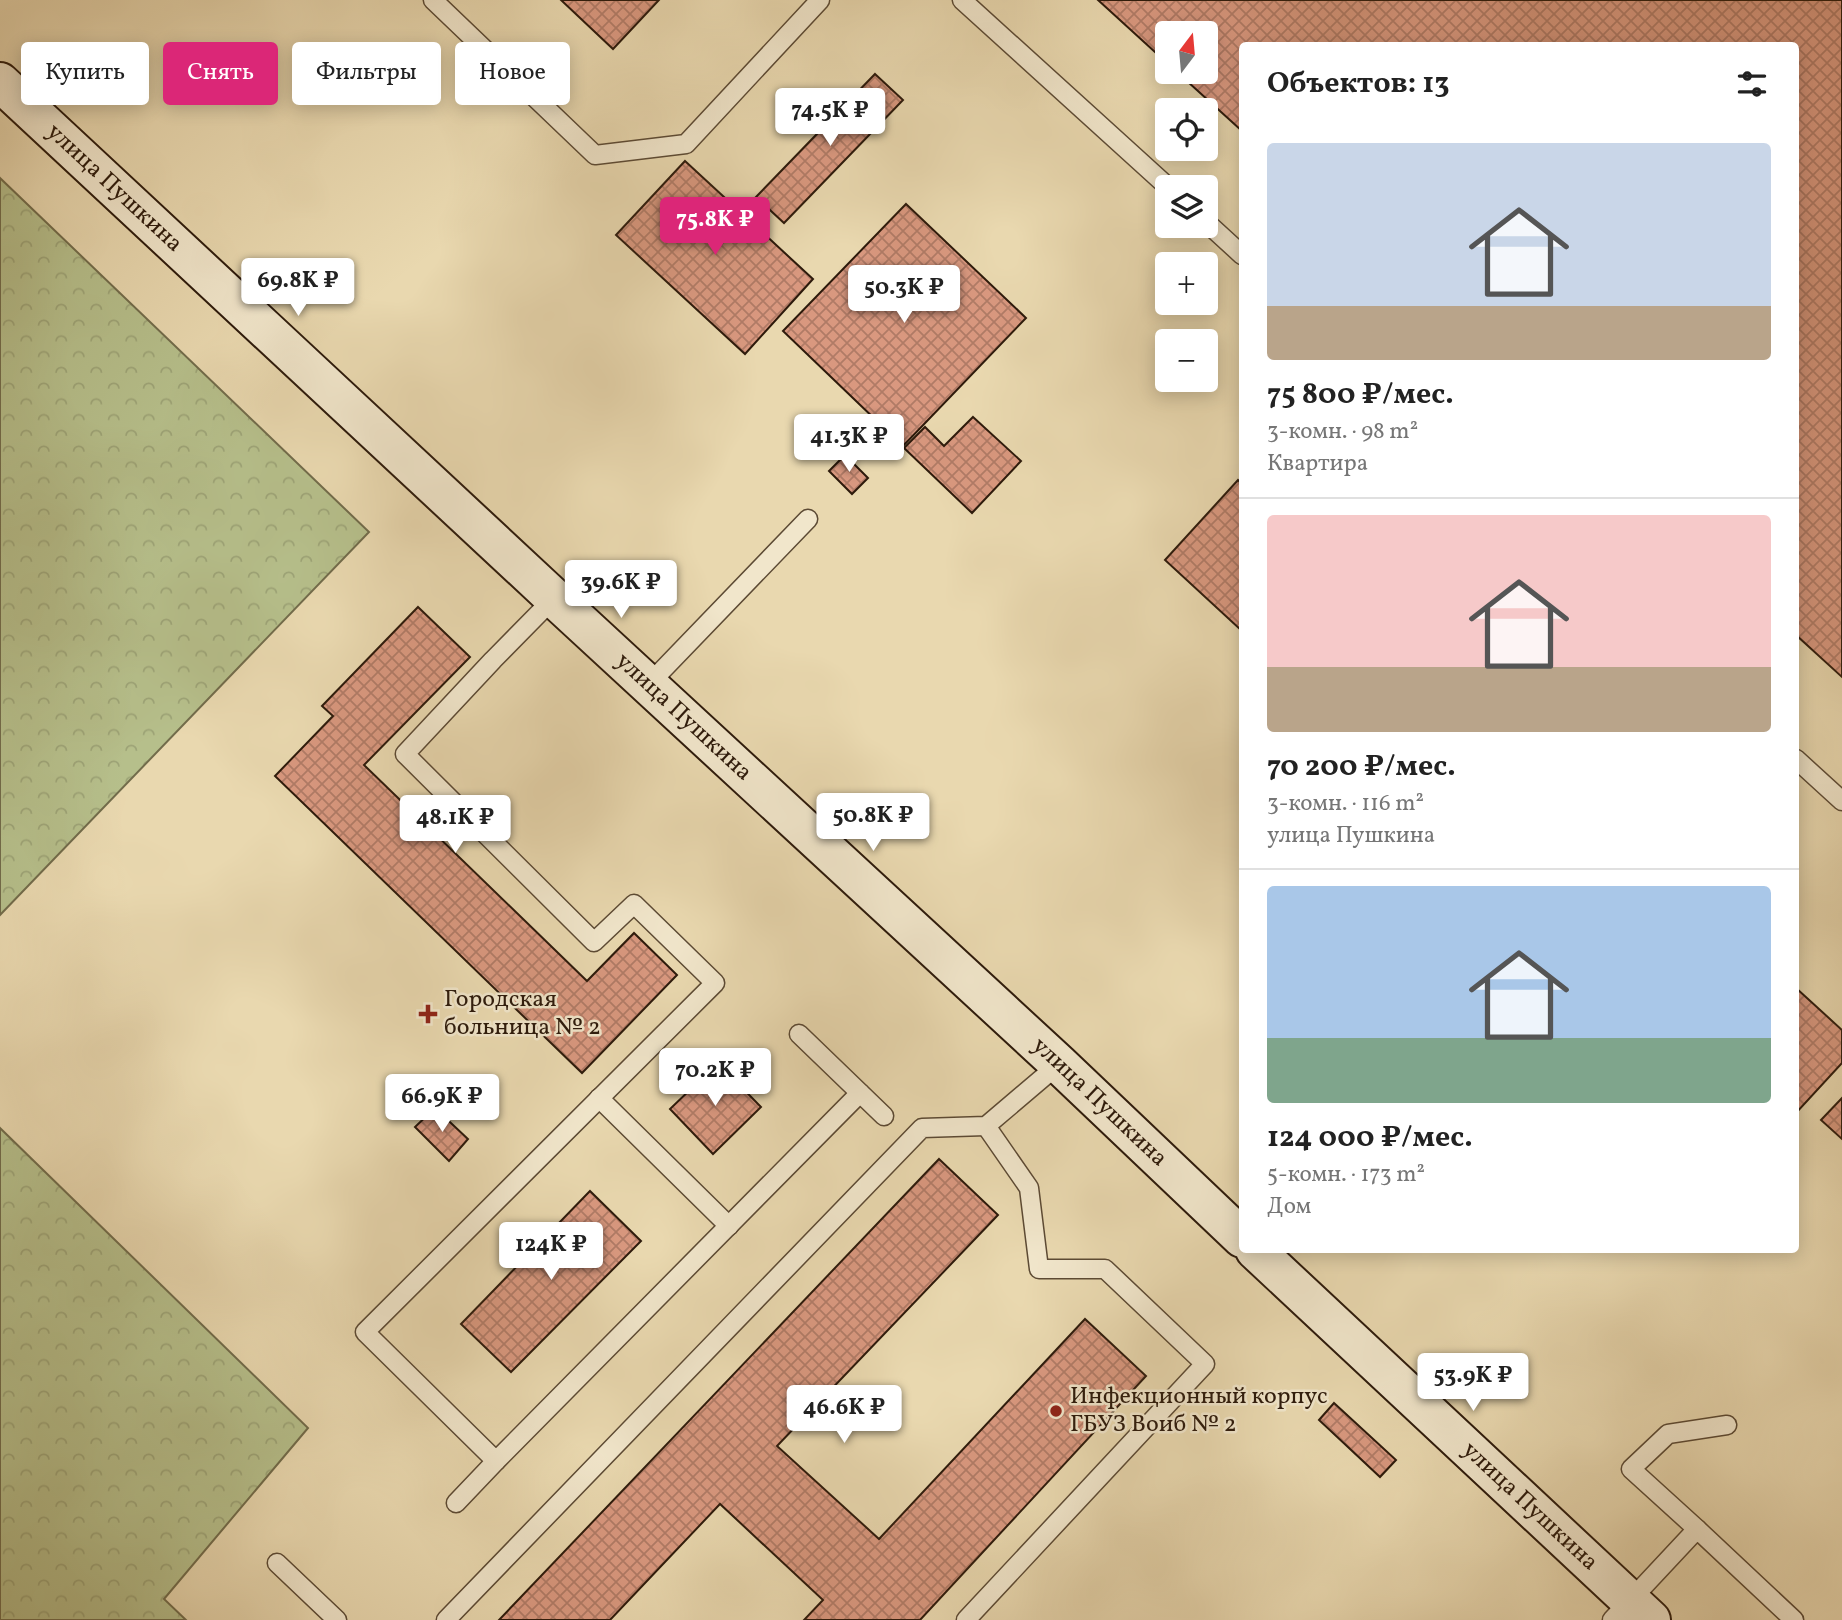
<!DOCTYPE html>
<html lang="ru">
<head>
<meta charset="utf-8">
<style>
  :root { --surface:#fff; --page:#f2f2f2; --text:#222; --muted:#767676; --line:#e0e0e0; --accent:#db2777 }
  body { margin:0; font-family:Vollkorn,serif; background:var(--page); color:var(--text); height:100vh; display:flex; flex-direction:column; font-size:26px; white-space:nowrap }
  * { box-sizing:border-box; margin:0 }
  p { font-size:23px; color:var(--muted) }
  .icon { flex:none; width:38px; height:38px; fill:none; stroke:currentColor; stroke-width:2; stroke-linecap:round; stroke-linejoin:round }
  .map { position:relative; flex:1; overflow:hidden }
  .side { position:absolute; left:1239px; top:42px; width:560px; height:1211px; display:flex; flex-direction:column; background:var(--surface); border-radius:7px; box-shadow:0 4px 18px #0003 }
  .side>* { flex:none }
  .top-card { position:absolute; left:21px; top:42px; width:665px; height:63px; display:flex; gap:14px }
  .needle { width:46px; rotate:16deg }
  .fabs { position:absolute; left:1155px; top:21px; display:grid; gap:14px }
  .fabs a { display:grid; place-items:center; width:63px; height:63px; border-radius:7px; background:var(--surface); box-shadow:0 4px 18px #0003; font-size:35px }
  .price { position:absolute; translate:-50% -60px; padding:0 16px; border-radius:7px; background:#fff; color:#222; font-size:23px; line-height:46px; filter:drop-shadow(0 2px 4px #0008) }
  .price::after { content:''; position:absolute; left:50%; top:42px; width:21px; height:16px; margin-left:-10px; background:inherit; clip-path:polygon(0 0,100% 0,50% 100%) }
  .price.current { background:var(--accent); color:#fff }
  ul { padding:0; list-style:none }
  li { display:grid; align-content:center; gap:14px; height:371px; padding:0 28px }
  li+li { border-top:2px solid var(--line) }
  li span { display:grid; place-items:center; height:217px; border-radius:7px; color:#555 }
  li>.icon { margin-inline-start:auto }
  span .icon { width:126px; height:126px; fill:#fffc; stroke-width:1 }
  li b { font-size:30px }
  h2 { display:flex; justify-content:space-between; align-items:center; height:84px; padding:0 28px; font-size:30px }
  .pill { padding:0 24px; border-radius:7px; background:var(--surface); box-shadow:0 4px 18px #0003; font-size:24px; line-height:63px }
  .pill.current { background:var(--accent); color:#fff }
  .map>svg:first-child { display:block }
  .forest { fill:url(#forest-crowns); stroke:#726c4b; stroke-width:2 }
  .building { fill:url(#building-cross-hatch); stroke:#2d1a0b; stroke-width:2 }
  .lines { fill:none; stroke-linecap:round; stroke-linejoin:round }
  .service-casing { stroke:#5c4a34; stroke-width:21 }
  .secondary-casing { stroke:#2d1a0b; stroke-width:42 }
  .service { stroke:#f1e6cb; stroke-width:18 }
  .secondary { stroke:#f1e6cb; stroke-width:38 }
  .poi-dot { fill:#8f2418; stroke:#f1e6cb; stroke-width:2.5 }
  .labels { text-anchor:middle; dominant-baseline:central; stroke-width:5; stroke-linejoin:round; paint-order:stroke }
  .street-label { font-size:24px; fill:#2d1a0b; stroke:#f1e6cb }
  .poi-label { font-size:24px; fill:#2d1a0b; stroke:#f1e6cb; text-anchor:start }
</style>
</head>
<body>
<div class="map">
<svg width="1842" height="1620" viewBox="0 0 1842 1620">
  <defs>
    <pattern id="forest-crowns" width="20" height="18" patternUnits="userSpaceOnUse" patternTransform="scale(1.75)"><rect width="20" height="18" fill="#b6bf8b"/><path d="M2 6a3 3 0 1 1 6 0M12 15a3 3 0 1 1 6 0" fill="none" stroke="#9da477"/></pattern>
    <pattern id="building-cross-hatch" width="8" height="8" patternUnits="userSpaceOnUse" patternTransform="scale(1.75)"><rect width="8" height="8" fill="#d9987f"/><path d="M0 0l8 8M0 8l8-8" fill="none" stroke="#b07b66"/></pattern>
  </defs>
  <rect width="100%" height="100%" fill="#e9d8af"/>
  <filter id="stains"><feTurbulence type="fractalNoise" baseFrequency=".00286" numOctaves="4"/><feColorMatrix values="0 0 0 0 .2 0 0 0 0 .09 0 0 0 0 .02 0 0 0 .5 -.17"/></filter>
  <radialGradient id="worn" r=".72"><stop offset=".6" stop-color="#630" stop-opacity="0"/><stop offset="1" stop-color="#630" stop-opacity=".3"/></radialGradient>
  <g class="forest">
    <path d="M0,178l369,354 -369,383z"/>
    <path d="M0,1128l308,300 -144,171 22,21h-186z"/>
  </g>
  <g class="building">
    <path d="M561,0h98l-46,49z"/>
    <path d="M1098,0h744v677l-46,-42v-589h-554v85l-65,-59h29v-39h-39v30z"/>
    <path d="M875,74l28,26 -119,123 -28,-26z"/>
    <path d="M685,161l128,118 -68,75 -129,-119z"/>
    <path d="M906,204l120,114 -123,128 -120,-115z"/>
    <path d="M973,417l48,44 -49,52 -68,-65 21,-21 19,19z"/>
    <path d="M845,455l23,23 -16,16 -23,-23z"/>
    <path d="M1238,480l4,4v147l-77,-71z"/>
    <path d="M418,607l52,50 -106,108 223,216 47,-48 43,42 -95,98 -307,-297 58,-60 -11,-10z"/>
    <path d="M1796,988l46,42v33l-46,50z"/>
    <path d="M718,1063l43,44 -48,47 -43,-45z"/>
    <path d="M1842,1098v41l-21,-19z"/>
    <path d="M435,1108l33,31 -19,22 -34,-34z"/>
    <path d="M939,1159l59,56 -221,231 102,93 206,-220 61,57 -226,244h-116l19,-20 -103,-96 -110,116h-111z"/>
    <path d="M590,1191l51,50 -130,131 -50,-48z"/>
    <path d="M1334,1403l62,57 -16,17 -61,-57z"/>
  </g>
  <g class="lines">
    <g class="service-casing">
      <g id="service">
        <path d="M433,0l162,155 91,-11 134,-144"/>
        <path d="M962,0l206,187"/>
        <path d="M1206,222l36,33"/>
        <path d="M554,598l-61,62 -88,94 189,188 40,-38 81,79 -350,349 131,129 364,-368"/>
        <path d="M648,685l160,-166"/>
        <path d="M1796,759l46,42"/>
        <path d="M799,1034l85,82"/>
        <path d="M599,1098l130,128"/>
        <path d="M456,1503l40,-42"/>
        <path d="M1697,1529l-66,-60 37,-35 59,-9"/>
        <path d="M277,1563l60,57"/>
        <path d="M446,1620l476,-492 64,-2 73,-62"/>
        <path d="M966,1620l239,-256 -100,-95h-66l-10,-81 -43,-62"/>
        <path d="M1612,1620l85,-91 97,91"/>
      </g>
    </g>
    <g class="secondary-casing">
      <g id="secondary">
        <path id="s1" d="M0,82l554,516 505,466 183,174"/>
        <path id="s2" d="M1255,1250l396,370"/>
      </g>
    </g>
    <use href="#service" class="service"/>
    <use href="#secondary" class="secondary"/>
  </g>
  <g class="poi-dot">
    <path d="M424.5 1003.5h7v7h7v7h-7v7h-7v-7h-7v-7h7z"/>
    <circle cx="1056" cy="1411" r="7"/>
  </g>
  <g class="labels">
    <g class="street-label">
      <text stroke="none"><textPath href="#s1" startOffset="156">улица Пушкина</textPath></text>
      <text stroke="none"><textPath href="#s1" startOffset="933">улица Пушкина</textPath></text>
      <text stroke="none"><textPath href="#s1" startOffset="1500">улица Пушкина</textPath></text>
      <text stroke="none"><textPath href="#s2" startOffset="376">улица Пушкина</textPath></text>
    </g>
    <g class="poi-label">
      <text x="444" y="1000">Городская<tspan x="444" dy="28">больница № 2</tspan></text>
      <text x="1070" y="1397">Инфекционный корпус<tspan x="1070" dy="28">ГБУЗ Воиб № 2</tspan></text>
    </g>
  </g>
  <rect width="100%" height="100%" filter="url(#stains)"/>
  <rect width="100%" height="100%" fill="url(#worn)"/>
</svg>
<div class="fabs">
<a><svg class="needle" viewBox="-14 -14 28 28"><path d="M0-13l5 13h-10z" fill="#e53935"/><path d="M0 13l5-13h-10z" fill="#767676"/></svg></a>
<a><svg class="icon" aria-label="locate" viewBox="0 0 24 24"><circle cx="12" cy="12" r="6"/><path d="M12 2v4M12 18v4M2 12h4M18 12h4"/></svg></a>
<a><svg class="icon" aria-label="layers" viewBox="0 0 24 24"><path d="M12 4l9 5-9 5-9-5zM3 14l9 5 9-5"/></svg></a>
<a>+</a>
<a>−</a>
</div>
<b class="price" style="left:830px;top:148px">74.5K ₽</b>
<b class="price current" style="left:715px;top:257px">75.8K ₽</b>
<b class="price" style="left:298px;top:318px">69.8K ₽</b>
<b class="price" style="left:904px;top:325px">50.3K ₽</b>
<b class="price" style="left:849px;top:474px">41.3K ₽</b>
<b class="price" style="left:621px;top:620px">39.6K ₽</b>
<b class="price" style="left:873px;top:853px">50.8K ₽</b>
<b class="price" style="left:455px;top:855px">48.1K ₽</b>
<b class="price" style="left:715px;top:1108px">70.2K ₽</b>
<b class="price" style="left:442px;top:1134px">66.9K ₽</b>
<b class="price" style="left:551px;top:1282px">124K ₽</b>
<b class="price" style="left:1473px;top:1413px">53.9K ₽</b>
<b class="price" style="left:844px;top:1445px">46.6K ₽</b>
<div class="top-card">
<a class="pill">Купить</a>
<a class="pill current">Снять</a>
<a class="pill">Фильтры</a>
<a class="pill">Новое</a>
</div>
<section class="side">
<h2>Объектов: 13<svg class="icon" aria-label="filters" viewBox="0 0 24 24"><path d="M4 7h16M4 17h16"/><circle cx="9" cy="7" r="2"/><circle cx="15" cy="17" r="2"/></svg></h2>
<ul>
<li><span style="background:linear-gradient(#c9d6e8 75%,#b9a48a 0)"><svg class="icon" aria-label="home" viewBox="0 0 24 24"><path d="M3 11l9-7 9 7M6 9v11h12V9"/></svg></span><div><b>75 800 ₽/мес.</b><p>3-комн. · 98 m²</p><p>Квартира</p></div></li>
<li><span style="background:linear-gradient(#f6c9c9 70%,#b9a48a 0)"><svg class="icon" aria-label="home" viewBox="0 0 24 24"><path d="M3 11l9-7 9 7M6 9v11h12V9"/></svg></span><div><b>70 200 ₽/мес.</b><p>3-комн. · 116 m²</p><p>улица Пушкина</p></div></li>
<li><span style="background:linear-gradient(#a9c7e8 70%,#7fa58c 0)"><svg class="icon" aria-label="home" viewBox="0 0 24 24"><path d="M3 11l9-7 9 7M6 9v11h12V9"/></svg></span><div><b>124 000 ₽/мес.</b><p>5-комн. · 173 m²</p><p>Дом</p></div></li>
</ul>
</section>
</div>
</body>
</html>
